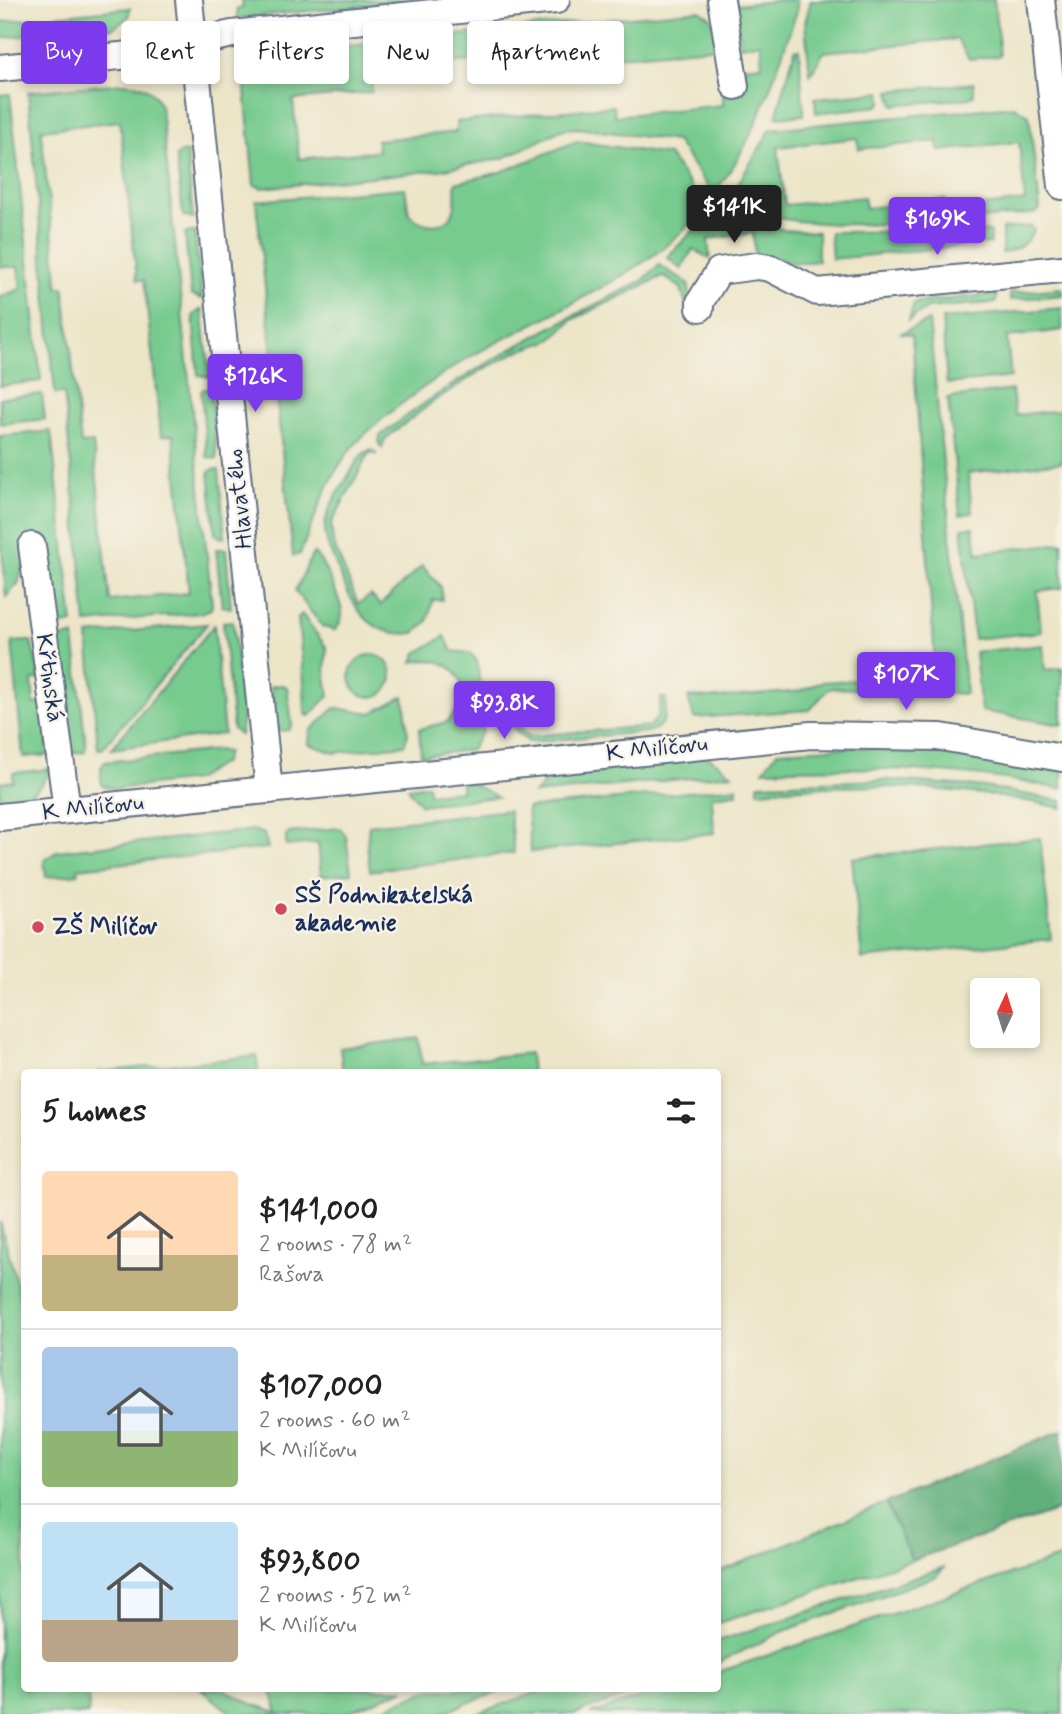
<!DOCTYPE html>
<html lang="en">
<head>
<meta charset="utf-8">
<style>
  :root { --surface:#fff; --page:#f2f2f2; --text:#222; --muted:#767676; --line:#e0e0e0; --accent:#7c3aed }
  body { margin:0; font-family:Mynerve,sans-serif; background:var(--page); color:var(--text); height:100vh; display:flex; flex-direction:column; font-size:26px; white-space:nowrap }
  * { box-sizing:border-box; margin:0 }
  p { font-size:23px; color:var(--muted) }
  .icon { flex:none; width:38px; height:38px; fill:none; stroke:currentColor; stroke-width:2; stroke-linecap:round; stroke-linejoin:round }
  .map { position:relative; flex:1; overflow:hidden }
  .side { position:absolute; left:21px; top:1069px; width:700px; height:623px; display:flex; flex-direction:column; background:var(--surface); border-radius:7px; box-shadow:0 4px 10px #0003 }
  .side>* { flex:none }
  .hud { position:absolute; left:21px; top:21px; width:700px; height:63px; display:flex; gap:14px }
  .needle { width:46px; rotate:4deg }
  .fabs { position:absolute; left:970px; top:978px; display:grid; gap:14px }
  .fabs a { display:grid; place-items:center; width:70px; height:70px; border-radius:7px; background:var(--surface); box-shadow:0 4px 10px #0003; font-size:35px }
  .price { position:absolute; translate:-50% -60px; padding:0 16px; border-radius:7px; background:var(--accent); color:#fff; font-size:23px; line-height:46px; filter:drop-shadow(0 2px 4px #0008) }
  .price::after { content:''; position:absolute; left:50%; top:42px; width:21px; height:16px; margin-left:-10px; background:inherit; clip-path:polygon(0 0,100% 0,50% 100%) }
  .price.active { background:#222; color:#fff }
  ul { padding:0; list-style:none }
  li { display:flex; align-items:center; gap:21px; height:175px; padding:0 21px }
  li+li { border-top:2px solid var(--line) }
  li span { display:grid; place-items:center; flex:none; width:196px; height:140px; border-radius:7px; color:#555 }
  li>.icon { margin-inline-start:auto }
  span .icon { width:84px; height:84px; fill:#fffc; stroke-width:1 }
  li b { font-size:30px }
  h2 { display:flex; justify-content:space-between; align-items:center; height:84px; padding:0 21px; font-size:30px }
  .pill { padding:0 24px; border-radius:7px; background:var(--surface); box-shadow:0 4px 10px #0003; font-size:24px; line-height:63px }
  .pill.active { background:var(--accent); color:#fff }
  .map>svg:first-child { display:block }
  .green { fill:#77cb8f; stroke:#497d76; stroke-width:2; fill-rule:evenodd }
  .forest { fill:#61af7a; stroke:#3e6f6c; stroke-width:2 }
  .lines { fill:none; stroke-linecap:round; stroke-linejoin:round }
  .minor-casing { stroke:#646f83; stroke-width:30 }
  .minor { stroke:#fff; stroke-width:26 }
  .poi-dot { fill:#d1495b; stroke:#f7f3e8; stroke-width:2.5 }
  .labels { text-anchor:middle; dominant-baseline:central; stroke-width:5; stroke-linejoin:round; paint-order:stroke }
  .street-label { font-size:24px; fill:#1b2f5e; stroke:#f7f3e8 }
  .poi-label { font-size:24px; font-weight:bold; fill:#1b2f5e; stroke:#f7f3e8; text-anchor:start }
</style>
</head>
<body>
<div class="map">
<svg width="1062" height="1714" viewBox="0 0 1062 1714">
  <rect width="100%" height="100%" fill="#f7f3e8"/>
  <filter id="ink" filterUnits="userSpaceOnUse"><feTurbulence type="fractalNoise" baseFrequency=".0143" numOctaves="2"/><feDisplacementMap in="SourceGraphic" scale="14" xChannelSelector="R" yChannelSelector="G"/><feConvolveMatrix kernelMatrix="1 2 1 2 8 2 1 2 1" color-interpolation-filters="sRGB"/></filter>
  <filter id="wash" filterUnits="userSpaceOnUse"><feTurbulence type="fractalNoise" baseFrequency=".00686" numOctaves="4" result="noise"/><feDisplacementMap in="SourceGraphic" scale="28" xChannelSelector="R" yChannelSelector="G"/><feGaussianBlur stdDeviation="1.57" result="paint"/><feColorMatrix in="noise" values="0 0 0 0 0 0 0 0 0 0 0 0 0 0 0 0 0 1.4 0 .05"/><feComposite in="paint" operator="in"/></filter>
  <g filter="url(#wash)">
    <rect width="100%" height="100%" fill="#ece5c8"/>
    <g class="green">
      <path d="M242,0h183l-188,18v-9l6,-1z"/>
      <path d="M781,0h16v11c-23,64 -40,130 -84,183l-37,-53 -98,-13 -15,1 -59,29 -64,12 -178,18 -8,-3 -11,-117 6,-8 11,-5 440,-45 11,8 11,29 -114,10 -1,-10 -157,16 1,10 -79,8v11l-79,8 6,59 79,-8 -1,-11 79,-8v-10l158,-16 1,10 108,-11v-11l22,-2 -2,-25 19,-2 -2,-22 -20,3 -4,-41z"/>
      <path d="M811,0h183l6,56 -31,3 -12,-20 -133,13 -14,23 -5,-52z"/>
      <path d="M130,8l-1,9 -16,11 -113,10v-16z"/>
      <path d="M799,49l5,66 -28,2 19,-67z"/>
      <path d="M123,83c20,1 31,6 38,25l51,497 -1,4 -11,4 -114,10 -22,-230 -9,1 -27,-302zM120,121l17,159h7l17,156 12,-1 16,158 -79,8 -17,-158 -12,1 -17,-157h-6l-17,-157z"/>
      <path d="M974,83v11l-4,4 -76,7 -4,-14z"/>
      <path d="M881,92l1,10 -4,4 -62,7 -1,-15z"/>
      <path d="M10,94l31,287 -41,5v-89l21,-8 -3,-22h-18v-172z"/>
      <path d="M1014,106l15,9 11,94 -4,4c-57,7 -266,28 -303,-15v-6l38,-63zM857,138l2,11 79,-8 1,10 80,-9 6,59 -78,9 -2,-11 -79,9 -2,-11 -79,8 -7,-58z"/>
      <path d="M577,141l91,14 33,45c-4,53 -187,130 -233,158 -40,25 -77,51 -110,83 -27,26 -44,79 -58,113l-7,2 -37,-355 149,-13 4,26c11,12 37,17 44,-2 4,-9 2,-20 2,-29l46,-11z"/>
      <path d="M181,152l6,1 6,66 -10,-3 -7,-60z"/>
      <path d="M723,207l61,23 34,2v29l-24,2 -39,-9 -2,-21 -45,6 2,20 -17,-10 -12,20 -14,-12 46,-46z"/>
      <path d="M1031,226l3,4c-6,13 -18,21 -32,23v-24z"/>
      <path d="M986,231l5,2v10l-159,16 -2,-27z"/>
      <path d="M190,232h5l7,67 -11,-4 -6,-61z"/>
      <path d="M659,265l29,18 5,31 -4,1 -8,-27 -18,-12 -91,44 -21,20 -35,12 -34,18 -48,31 -49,38 -3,9 -3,-4 1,-8c81,-64 170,-109 262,-155z"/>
      <path d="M1062,288v7l-52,5v-7z"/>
      <path d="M997,294l-1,8 -5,1 -63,5 -19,12 5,-17z"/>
      <path d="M1062,308v22l-55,7 4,40 -64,7 -5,-65z"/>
      <path d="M202,309l8,68 -12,-2 -5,-60z"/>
      <path d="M929,321l37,373 -133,-6 -6,2 -17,20 -116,8 -6,-21 28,1 85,-7 20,-9 115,-6 -24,-341 -11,-2z"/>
      <path d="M204,389l7,1 6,69 -10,-2 -6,-66z"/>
      <path d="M1012,390l3,25 47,-5v52l-94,11 4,40 -12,2 -12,-117z"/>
      <path d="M42,394l3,25 -45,5v-26z"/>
      <path d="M51,431l22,192 -20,4 -30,-60 -5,17 -12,13 -6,-71v-90z"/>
      <path d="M371,450l6,4 -8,-1 -38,71 2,18 25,62 13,-9 9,10 42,-39 19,21 1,13h-9l-6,22 -13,11c-46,6 -63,-29 -77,-66 -5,-13 -13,-26 -12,-41 1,-17 16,-38 25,-53 6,-9 10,-21 21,-23z"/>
      <path d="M214,469l5,1 6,67 -3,1 -7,-4 -6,-62z"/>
      <path d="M973,527l4,26 85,-10v45l-25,3 4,41 -67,7 -12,-111z"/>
      <path d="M216,549h10l5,59 -9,-2z"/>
      <path d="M313,553c9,4 29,50 29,61 0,6 -3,11 -7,16l-12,-3 -28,-36z"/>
      <path d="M302,614l25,34 -2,21 4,27 -20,20 -4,-2 -1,-31 -6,-65z"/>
      <path d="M233,621l10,95 -3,19 -7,-6 -10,-107z"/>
      <path d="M207,624l-105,125h-4l-10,-114z"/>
      <path d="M214,625l10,109 -113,15z"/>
      <path d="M74,636l12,111 -2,5 -15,1 -17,-114z"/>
      <path d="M445,636l7,15 18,2 7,8 7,56 -2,15 -11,18 -50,6 -2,-27 28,-7 16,-20c2,-32 -20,-47 -50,-40l4,-9z"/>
      <path d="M31,641l9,38 -8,1 2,24 9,-1 6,52 -26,2 -11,-115z"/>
      <path d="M1043,645l2,25 17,-2v57l-81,-14 -6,-59z"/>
      <circle cx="371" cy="676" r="21"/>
      <path d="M527,681v4c-28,18 -17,30 2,51l121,-10 8,-10 3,-18h5c0,18 -1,31 -20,34l-117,10c-17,-11 -26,-27 -22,-47z"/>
      <path d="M282,685l5,2 5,37 -3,6 -9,1 -6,-16 -3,-29z"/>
      <path d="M404,696l4,39 -4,10 -70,8 -25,-9 1,-13 25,-23 37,5z"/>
      <path d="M850,747l101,4 111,18v20c-100,-21 -198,-23 -299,-19l15,-19z"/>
      <path d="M217,750l10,2 -3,10 -29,18 -80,9 -14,-4v-18l4,-5z"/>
      <path d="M708,756l24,18 -198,20 20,-21z"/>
      <path d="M50,769c-9,24 -26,31 -50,33v-20l13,-1v-8z"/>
      <path d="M888,780l96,7 78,14v7c-99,-22 -203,-26 -304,-17v-7z"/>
      <path d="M461,781l9,1 27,15 -76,8 -13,-17 20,-3 1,9 32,-3z"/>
      <path d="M737,787v6l-25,3 2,37 -183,19 -4,-44z"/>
      <path d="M509,810l5,43 -144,18 -3,-26 2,-20z"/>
      <path d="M340,828l6,8 5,37 -30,3 -3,-33 -32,3v-10l3,-3z"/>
      <path d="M253,830l11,4 4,14 -190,20v6l-32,3 -2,-16 13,-10z"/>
      <path d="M1040,838l11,101 -189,20 -10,-101z"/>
      <path d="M419,1038l3,26 108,-11 2,20h-189l-3,-25z"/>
      <path d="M257,1056l1,17 -161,-1z"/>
      <path d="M0,1221l19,71 5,37v360h65l-1,25h-88z"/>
      <path d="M886,1503l26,57 -194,63v-51z"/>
      <path d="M1062,1557v157h-472l77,-25h51v-17z"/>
      <path d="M945,1567l-10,10 -151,54 -66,32v-22z"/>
      <path d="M201,1689h23l28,15 26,8 -8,-23h135l-62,25h-111z"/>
      <path d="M431,1689h75l-68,25h-69z"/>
      <path d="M546,1689h101l-73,25h-99z"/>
    </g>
    <path class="forest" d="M1062,1430v79l-150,51 -26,-57z"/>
  </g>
  <g filter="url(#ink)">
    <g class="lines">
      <g class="minor-casing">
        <g id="minor">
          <path d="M189,0l80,790"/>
          <path d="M721,0l14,86"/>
          <path d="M1041,0l21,186"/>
          <path d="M0,68l140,-14 92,-20 324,-34"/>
          <path d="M700,308v-6l19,-31 38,-5 13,2 47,24 245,-23"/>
          <path d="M32,546l35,264"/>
          <path d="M0,817l811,-82 130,2 121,21"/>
        </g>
      </g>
      <use href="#minor" class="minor"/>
    </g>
  </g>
  <g class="poi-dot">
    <circle cx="281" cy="909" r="7"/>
    <circle cx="38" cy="927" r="7"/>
  </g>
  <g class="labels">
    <g class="street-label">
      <text transform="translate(240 499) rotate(-96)">Hlavatého</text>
      <text transform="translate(49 678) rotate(82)">Křtinská</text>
      <text transform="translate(657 749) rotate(-6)">K Milíčovu</text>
      <text transform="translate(93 808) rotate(-6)">K Milíčovu</text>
    </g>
    <g class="poi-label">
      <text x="295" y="895">SŠ Podnikatelská<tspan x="295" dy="28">akademie</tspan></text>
      <text x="52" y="927">ZŠ Milíčov</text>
    </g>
  </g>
</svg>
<div class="fabs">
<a><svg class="needle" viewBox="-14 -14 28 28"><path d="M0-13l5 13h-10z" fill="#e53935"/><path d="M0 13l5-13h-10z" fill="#767676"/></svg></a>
</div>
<b class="price active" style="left:734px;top:245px">$141K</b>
<b class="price" style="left:937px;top:257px">$169K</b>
<b class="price" style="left:255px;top:414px">$126K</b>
<b class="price" style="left:906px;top:712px">$107K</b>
<b class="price" style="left:504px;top:741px">$93.8K</b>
<div class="hud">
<a class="pill active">Buy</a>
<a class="pill">Rent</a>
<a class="pill">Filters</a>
<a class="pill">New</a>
<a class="pill">Apartment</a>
</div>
<section class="side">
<h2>5 homes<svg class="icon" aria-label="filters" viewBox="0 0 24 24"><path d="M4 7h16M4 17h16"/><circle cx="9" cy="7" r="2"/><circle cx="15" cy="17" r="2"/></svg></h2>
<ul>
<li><span style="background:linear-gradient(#ffd9b3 60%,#c2b280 0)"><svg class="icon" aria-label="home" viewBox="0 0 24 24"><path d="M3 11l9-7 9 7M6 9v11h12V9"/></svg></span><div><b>$141,000</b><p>2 rooms · 78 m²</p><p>Rašova</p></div></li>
<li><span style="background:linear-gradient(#a9c7e8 60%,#8fb573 0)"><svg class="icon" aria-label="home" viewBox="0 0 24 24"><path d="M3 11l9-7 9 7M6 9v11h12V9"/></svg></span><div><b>$107,000</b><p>2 rooms · 60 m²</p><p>K Milíčovu</p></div></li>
<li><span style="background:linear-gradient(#bfe0f5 70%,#b9a48a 0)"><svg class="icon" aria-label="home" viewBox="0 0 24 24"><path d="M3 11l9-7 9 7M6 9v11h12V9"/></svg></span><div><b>$93,800</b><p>2 rooms · 52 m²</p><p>K Milíčovu</p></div></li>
</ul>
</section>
</div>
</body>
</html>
